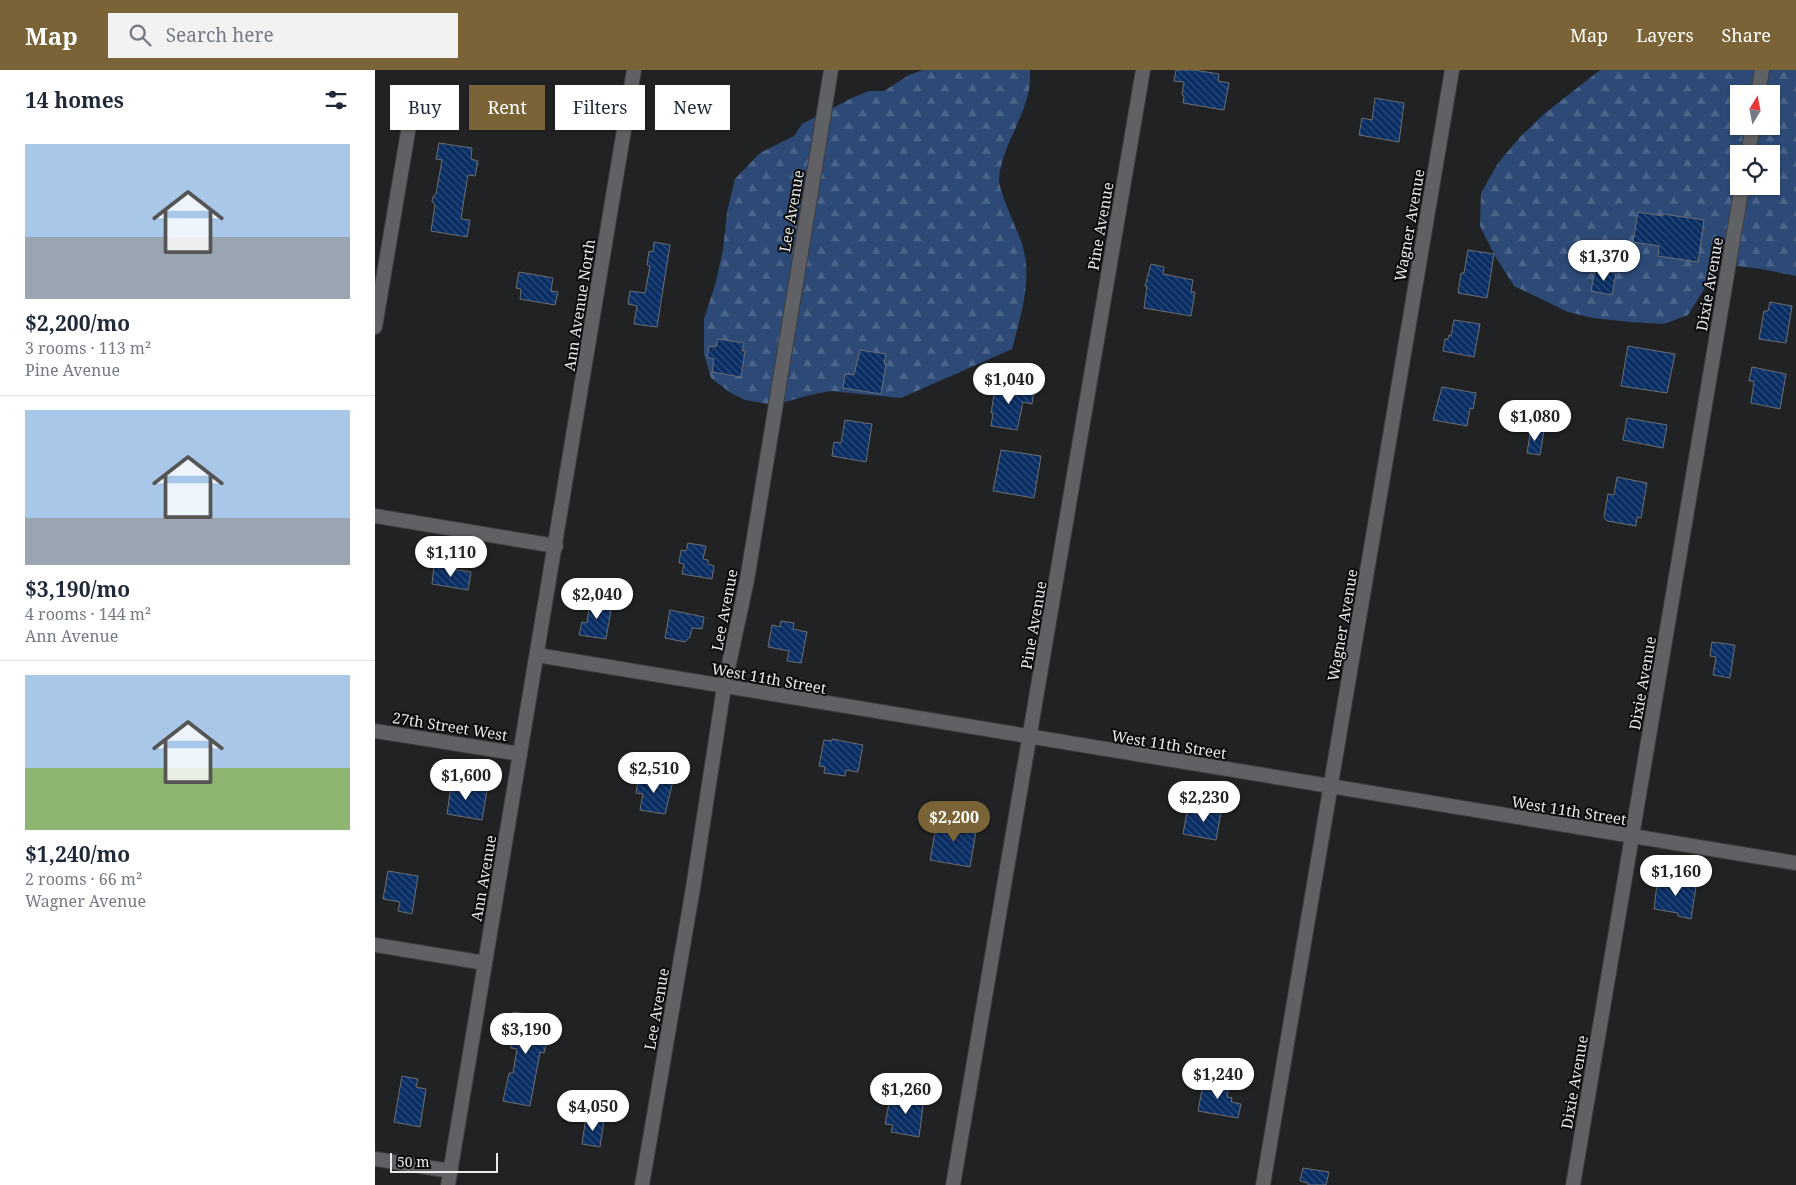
<!DOCTYPE html>
<html lang="en">
<head>
<meta charset="utf-8">
<style>
  :root { --surface:#fff; --page:#f2f2f3; --text:#1f2937; --muted:#747a83; --line:#e0e1e3; --accent:#7a6437 }
  body { margin:0; font-family:"Noto Serif",serif; background:var(--page); color:var(--text); height:100vh; display:flex; flex-direction:column; font-size:19px; white-space:nowrap }
  * { box-sizing:border-box; margin:0 }
  p { font-size:16px; color:var(--muted) }
  .icon { flex:none; width:28px; height:28px; fill:none; stroke:currentColor; stroke-width:2; stroke-linecap:round; stroke-linejoin:round }
  .map { position:relative; flex:1; overflow:hidden }
  .panel { display:flex; flex-direction:column; background:var(--surface); width:375px }
  .panel>* { flex:none }
  .guide { position:absolute; left:15px; top:15px; width:475px; height:45px; display:flex; gap:10px }
  .needle { width:32px; rotate:10deg }
  .controls { position:absolute; left:1355px; top:15px; display:grid; gap:10px }
  .controls a { display:grid; place-items:center; width:50px; height:50px; border-radius:0px; background:var(--surface); box-shadow:0 1px 4px #0004; font-size:25px }
  .scale { position:absolute; left:15px; bottom:12px; width:108px; box-sizing:border-box; padding-left:5px; border:2px solid #e9eaec; border-top:0; font-size:14px; line-height:18px; white-space:nowrap; color:#e9eaec; -webkit-text-stroke:4px #0a0b0c; paint-order:stroke }
  .price { position:absolute; translate:-50% -42px; padding:0 11px; border-radius:18px; background:#fff; color:#222; font-size:16px; line-height:32px; filter:drop-shadow(0 1px 2px #0008) }
  .price::after { content:''; position:absolute; left:50%; top:30px; width:15px; height:11px; margin-left:-8px; background:inherit; clip-path:polygon(0 0,100% 0,50% 100%) }
  .price.selected { background:var(--accent); color:#fff }
  ul { padding:0; list-style:none }
  li { display:grid; align-content:center; gap:10px; height:265px; padding:0 25px }
  li+li { border-top:1px solid var(--line) }
  li span { display:grid; place-items:center; height:155px; border-radius:0px; color:#555 }
  li>.icon { margin-inline-start:auto }
  span .icon { width:90px; height:90px; fill:#fffc; stroke-width:1 }
  li b { font-size:21px }
  h2 { display:flex; justify-content:space-between; align-items:center; height:60px; padding:0 25px; font-size:21px }
  .tag { padding:0 18px; border-radius:0px; background:var(--surface); box-shadow:0 1px 4px #0004; font-size:18px; line-height:45px }
  .tag.selected { background:var(--accent); color:#fff }
  header { display:flex; align-items:center; gap:30px; box-sizing:border-box; height:70px; padding:0 25px; background:var(--accent); color:#fff }
  header strong { font-size:24px }
  nav { display:flex; gap:28px; margin-inline-start:auto; font-size:18px }
  .search { width:350px; height:45px; background:var(--page); display:flex; align-items:center; gap:12px; box-sizing:border-box; padding:0 18px; border-radius:0px; color:var(--muted); font-size:19px }
  main { display:flex; flex:1; min-height:0 }
  .map>svg:first-child { display:block }
  .forest { fill:url(#forest-firs); fill-rule:evenodd }
  .building { fill:url(#building-back-hatch); stroke:#6c6e71 }
  .lines { fill:none; stroke-linecap:round; stroke-linejoin:round }
  .street-casing { stroke:#3b3c3e; stroke-width:16 }
  .street { stroke:#5f6164; stroke-width:14 }
  .labels { text-anchor:middle; dominant-baseline:central; stroke-width:4; stroke-linejoin:round; paint-order:stroke }
  .street-label { font-size:15px; fill:#e9eaec; stroke:#0a0b0c }
</style>
</head>
<body>
<header>
<strong>Map</strong>
<div class="search"><svg class="icon" aria-label="search" viewBox="0 0 24 24"><circle cx="10" cy="10" r="6"/><path d="M15 15l6 6"/></svg>Search here</div>
<nav><a>Map</a><a>Layers</a><a>Share</a></nav>
</header>
<main>
<section class="panel">
<h2>14 homes<svg class="icon" aria-label="filters" viewBox="0 0 24 24"><path d="M4 7h16M4 17h16"/><circle cx="9" cy="7" r="2"/><circle cx="15" cy="17" r="2"/></svg></h2>
<ul>
<li><span style="background:linear-gradient(#a9c7e8 60%,#9aa5b1 0)"><svg class="icon" aria-label="home" viewBox="0 0 24 24"><path d="M3 11l9-7 9 7M6 9v11h12V9"/></svg></span><div><b>$2,200/mo</b><p>3 rooms · 113 m²</p><p>Pine Avenue</p></div></li>
<li><span style="background:linear-gradient(#a9c7e8 70%,#9aa5b1 0)"><svg class="icon" aria-label="home" viewBox="0 0 24 24"><path d="M3 11l9-7 9 7M6 9v11h12V9"/></svg></span><div><b>$3,190/mo</b><p>4 rooms · 144 m²</p><p>Ann Avenue</p></div></li>
<li><span style="background:linear-gradient(#a9c7e8 60%,#8fb573 0)"><svg class="icon" aria-label="home" viewBox="0 0 24 24"><path d="M3 11l9-7 9 7M6 9v11h12V9"/></svg></span><div><b>$1,240/mo</b><p>2 rooms · 66 m²</p><p>Wagner Avenue</p></div></li>
</ul>
</section>
<div class="map">
<svg width="1421" height="1115" viewBox="0 0 1421 1115">
  <defs>
    <pattern id="forest-firs" width="22" height="20" patternUnits="userSpaceOnUse" patternTransform="scale(1.25)"><rect width="22" height="20" fill="#2d4a76"/><path d="M5 1l3.5 6h-7zM16 11l3.5 6h-7z" fill="#4b648a"/></pattern>
    <pattern id="building-back-hatch" width="6" height="6" patternUnits="userSpaceOnUse" patternTransform="scale(1.25)"><rect width="6" height="6" fill="#092e63"/><path d="M-1 5l2 2M0 0l6 6M5-1l2 2" fill="none" stroke="#2d4c7a"/></pattern>
  </defs>
  <rect width="100%" height="100%" fill="#202224"/>
  <g class="forest">
    <path d="M548,0h107c3,40 -28,71 -31,109 -1,10 19,52 23,65 11,34 -1,71 -10,105l-111,49 -70,-7 -21,4 -36,10 -29,-5 -14,-7 -20,-15 -7,-24v-35l11,-34 8,-35 4,-38 8,-33 25,-26 34,-17 8,-12 50,-26 17,-7h15l25,-16z"/>
    <path d="M1225,0h196v206l-35,-7 -33,-4 -16,11 -24,39 -24,9 -34,-2 -37,-4 -25,-6 -54,-26 -19,-30 -15,-30 1,-33 17,-30 22,-26 24,-23zM1364,24h32v32h-32zM1364,84h32v32h-32z"/>
  </g>
  <g class="building">
    <path d="M801,0h18l25,4 -1,7 11,2 -5,27 -41,-7 1,-7 -2,-1 2,-13 -10,-1z"/>
    <path d="M1000,28l29,5 -5,39 -40,-7 3,-17 10,2z"/>
    <path d="M64,73l33,5 -1,11 7,2 -3,15 -7,-1 -4,24 -3,20 9,1 -3,17 -36,-6 4,-26 -3,-4 1,-4 3,-3 6,-34 -6,-1z"/>
    <path d="M1263,142l25,4v-2l41,6 -6,42 -40,-6 1,-10 -26,-4z"/>
    <path d="M279,172l16,3 -13,82 -23,-3 3,-18 -9,-2 2,-13 15,2 5,-27 -3,-1 2,-14 4,1z"/>
    <path d="M1093,180l26,4 -7,44 -29,-5 3,-20h3z"/>
    <path d="M776,194l13,3 -1,7 30,6 -2,12h4l-4,24 -47,-8 3,-22h-2z"/>
    <path d="M1220,200l21,3 -4,22 -21,-4z"/>
    <path d="M144,202l34,6 -2,13 7,1 -3,13 -35,-6 1,-10 -5,-1z"/>
    <path d="M1395,232l22,4 -6,37 -27,-4 5,-28h4z"/>
    <path d="M1079,250l26,4 -6,33 -31,-6 2,-12h3l1,-4 2,1z"/>
    <path d="M343,269l26,4 -2,8h3l-4,26 -29,-5 2,-13 -7,-2 2,-11 7,1z"/>
    <path d="M1253,276l47,8 -8,39 -46,-7z"/>
    <path d="M485,280l26,4 -2,10h2l-5,30 -38,-6 2,-14 9,1z"/>
    <path d="M1377,297l34,7 -6,35 -29,-6 3,-22h-5z"/>
    <path d="M621,313l38,7 -2,14 -9,-2 -6,28 -26,-4 2,-13h-2z"/>
    <path d="M1067,317l34,6 -3,16 -3,-1 -3,18 -34,-6z"/>
    <path d="M1252,348l40,7 -4,23 -40,-8z"/>
    <path d="M470,350l27,4 -6,38 -34,-6 2,-14 7,1z"/>
    <path d="M1156,358l13,2 -4,25 -13,-2z"/>
    <path d="M626,380l40,6 -7,42 -41,-7z"/>
    <path d="M1242,407l30,6 -6,35 -4,-1 -1,9 -29,-5 -3,-4 4,-23 6,1z"/>
    <path d="M313,473l18,3 -3,13 5,1v4l6,2 -2,13 -30,-5 2,-10 -5,-1 2,-13 5,1z"/>
    <path d="M59,496l37,6 -3,18 -36,-6z"/>
    <path d="M215,530l22,4 -6,35 -27,-4 3,-13 5,1z"/>
    <path d="M295,540l34,7 -2,12 -10,-1 -2,9 -5,5 -20,-4z"/>
    <path d="M406,551l13,2 -1,6 14,3 -6,31 -14,-2 2,-10 -21,-4 4,-22 8,2z"/>
    <path d="M1337,572l23,3 -5,33 -17,-3 3,-18 -6,-1z"/>
    <path d="M457,669l31,6 -5,27 -12,-2 -1,6 -21,-3 1,-6 -6,-1 5,-26 8,1z"/>
    <path d="M264,705l34,6 -8,33 -25,-4 3,-16 -7,-1z"/>
    <path d="M77,709l14,3 -1,4 22,4 -5,30 -35,-6z"/>
    <path d="M834,733l13,3 -6,34 -33,-6 4,-22 20,3z"/>
    <path d="M570,749l32,6 -7,42 -40,-7 7,-39 7,1z"/>
    <path d="M13,801l30,5 -6,38 -14,-3 2,-9 -17,-3z"/>
    <path d="M1307,808l15,2 -6,39 -13,-3v-3l-24,-4 3,-25 3,1v-5l22,4z"/>
    <path d="M138,942l37,5 -1,8 2,3 -2,17 -3,-1 -2,9 -4,-1 -10,54 -27,-5 6,-28h4l4,-24 -6,-1 3,-22 -3,-1z"/>
    <path d="M27,1006l16,3 -2,8 10,2 -6,38 -26,-5z"/>
    <path d="M829,1009l25,4 -2,14 5,1 -1,4 10,2 -3,14 -40,-7z"/>
    <path d="M523,1024l26,4 -5,39 -28,-5 2,-7 -8,-1 4,-21 7,2z"/>
    <path d="M211,1047l18,3 -4,27 -18,-3z"/>
    <path d="M928,1098l26,4 -3,13h-18v-2l-8,-2z"/>
  </g>
  <g class="lines">
    <g class="street-casing">
      <g id="street">
        <path d="M1383,24l4,-24"/>
        <path d="M1373,84l5,-28"/>
        <path d="M0,257l35,-207"/>
        <path d="M0,446l181,30"/>
        <path d="M162,585l1259,208"/>
        <path d="M0,661l145,23"/>
        <path d="M0,875l110,18"/>
        <path d="M0,1089l76,12"/>
        <path d="M73,1115l186,-1115"/>
        <path d="M267,1115l51,-297 31,-201 23,-107 84,-510"/>
        <path d="M578,1115l190,-1115"/>
        <path d="M888,1115l189,-1115"/>
        <path d="M1198,1115l169,-999"/>
      </g>
    </g>
    <use href="#street" class="street"/>
  </g>
  <g class="labels">
    <g class="street-label">
      <text transform="translate(416 141) rotate(-80)">Lee Avenue</text>
      <text transform="translate(1034 155) rotate(-80)">Wagner Avenue</text>
      <text transform="translate(725 156) rotate(-80)">Pine Avenue</text>
      <text transform="translate(1334 214) rotate(-80)">Dixie Avenue</text>
      <text transform="translate(204 235) rotate(-81)">Ann Avenue North</text>
      <text transform="translate(349 540) rotate(-79)">Lee Avenue</text>
      <text transform="translate(658 555) rotate(-80)">Pine Avenue</text>
      <text transform="translate(967 555) rotate(-80)">Wagner Avenue</text>
      <text transform="translate(394 608) rotate(10)">West 11th Street</text>
      <text transform="translate(1267 613) rotate(-80)">Dixie Avenue</text>
      <text transform="translate(75 656) rotate(9)">27th Street West</text>
      <text transform="translate(794 674) rotate(9)">West 11th Street</text>
      <text transform="translate(1194 740) rotate(9)">West 11th Street</text>
      <text transform="translate(108 808) rotate(-80)">Ann Avenue</text>
      <text transform="translate(281 939) rotate(-80)">Lee Avenue</text>
      <text transform="translate(1199 1012) rotate(-80)">Dixie Avenue</text>
    </g>
  </g>
</svg>
<div class="controls">
<a><svg class="needle" viewBox="-14 -14 28 28"><path d="M0-13l5 13h-10z" fill="#e53935"/><path d="M0 13l5-13h-10z" fill="#747a83"/></svg></a>
<a><svg class="icon" aria-label="locate" viewBox="0 0 24 24"><circle cx="12" cy="12" r="6"/><path d="M12 2v4M12 18v4M2 12h4M18 12h4"/></svg></a>
</div>
<div class="scale">50 m</div>
<b class="price" style="left:1229px;top:212px">$1,370</b>
<b class="price" style="left:634px;top:335px">$1,040</b>
<b class="price" style="left:1160px;top:372px">$1,080</b>
<b class="price" style="left:76px;top:508px">$1,110</b>
<b class="price" style="left:222px;top:550px">$2,040</b>
<b class="price" style="left:279px;top:724px">$2,510</b>
<b class="price" style="left:91px;top:731px">$1,600</b>
<b class="price" style="left:829px;top:753px">$2,230</b>
<b class="price selected" style="left:579px;top:773px">$2,200</b>
<b class="price" style="left:1301px;top:827px">$1,160</b>
<b class="price" style="left:151px;top:985px">$3,190</b>
<b class="price" style="left:843px;top:1030px">$1,240</b>
<b class="price" style="left:531px;top:1045px">$1,260</b>
<b class="price" style="left:218px;top:1062px">$4,050</b>
<div class="guide">
<a class="tag">Buy</a>
<a class="tag selected">Rent</a>
<a class="tag">Filters</a>
<a class="tag">New</a>
</div>
</div>
</main>
</body>
</html>
